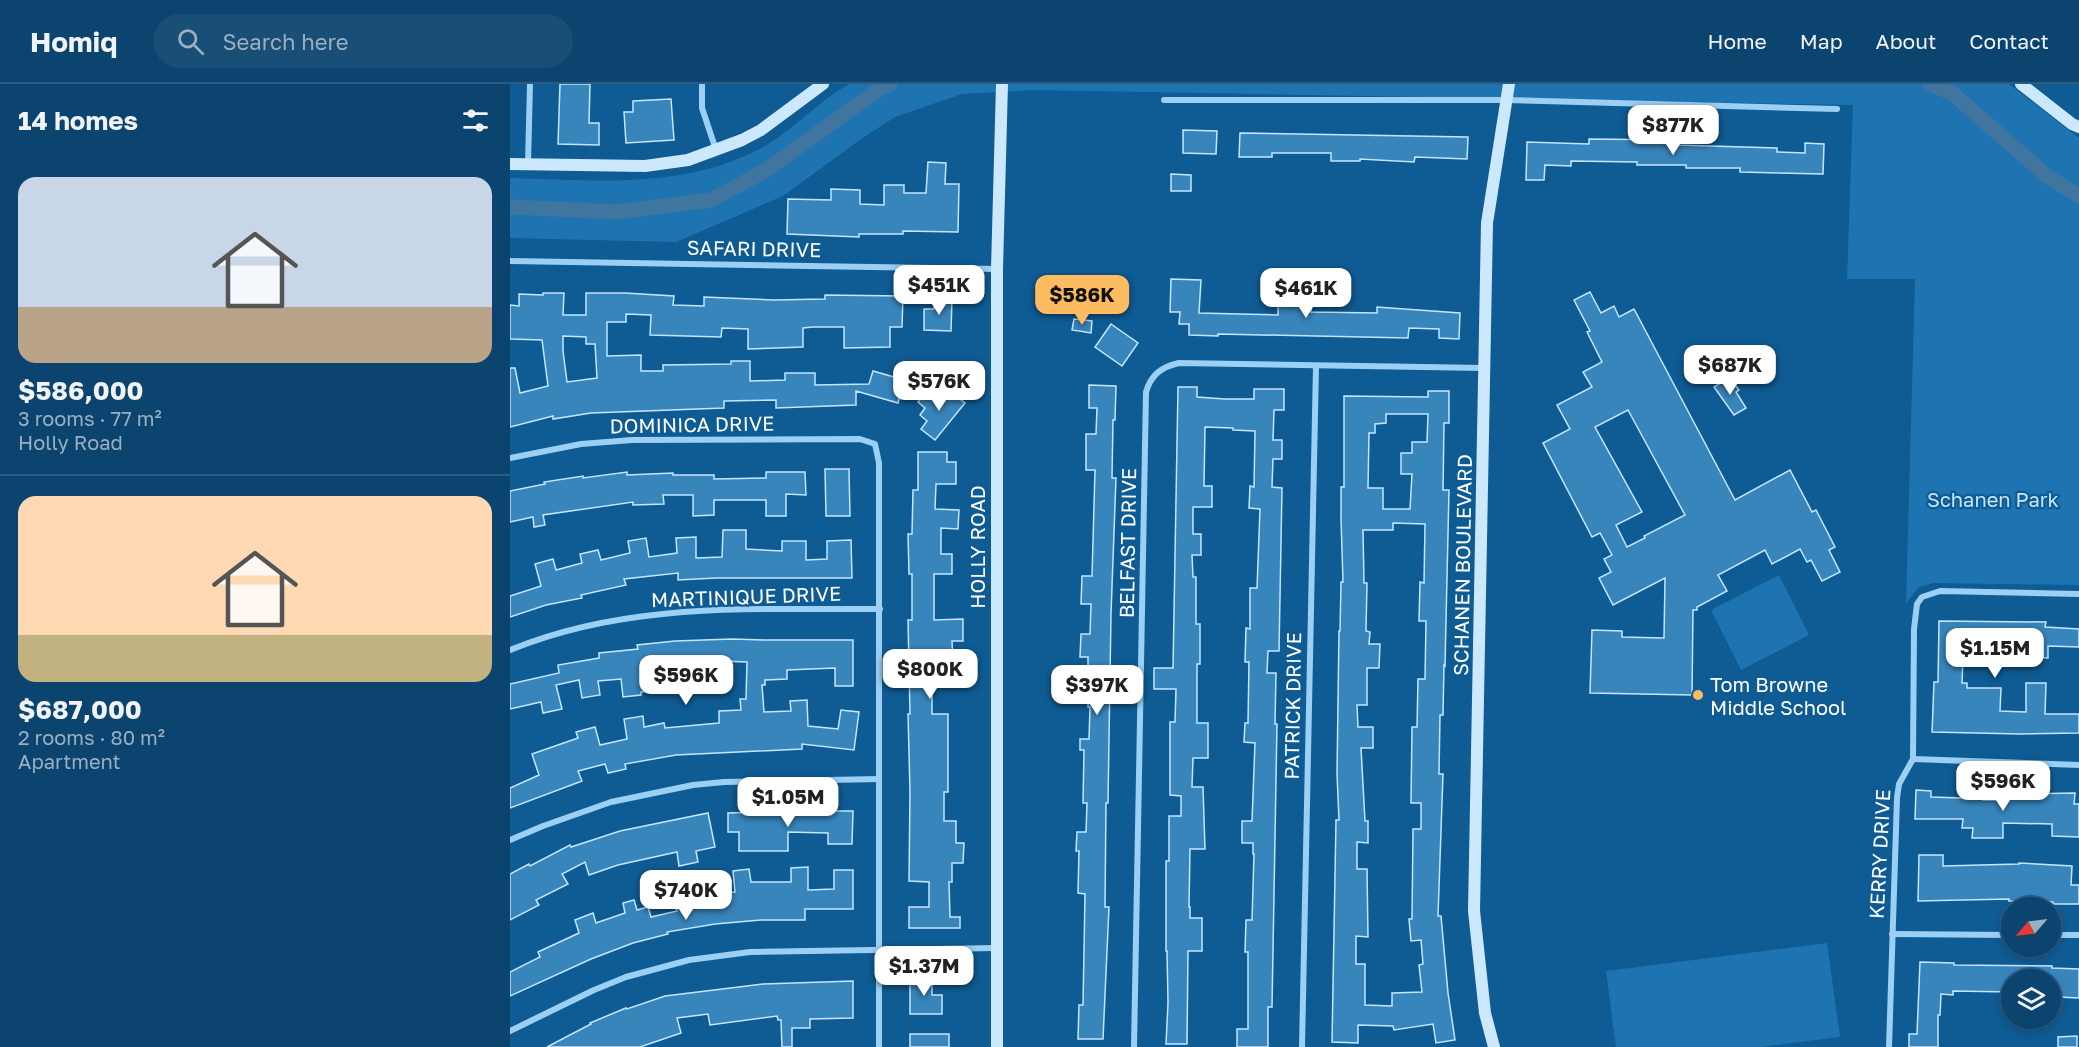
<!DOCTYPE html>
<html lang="en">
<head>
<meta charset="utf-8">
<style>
  :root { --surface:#0b446e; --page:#194e76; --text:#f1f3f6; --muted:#9ab0c2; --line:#2b5c81; --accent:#ffbb5f }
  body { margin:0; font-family:"Golos Text",sans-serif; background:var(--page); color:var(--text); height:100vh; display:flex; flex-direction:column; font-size:22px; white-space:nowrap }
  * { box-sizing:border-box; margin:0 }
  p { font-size:20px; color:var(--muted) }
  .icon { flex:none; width:33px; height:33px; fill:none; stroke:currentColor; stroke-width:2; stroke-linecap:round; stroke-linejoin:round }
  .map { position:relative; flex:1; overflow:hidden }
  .side { display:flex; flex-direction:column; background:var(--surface); width:510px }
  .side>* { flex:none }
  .needle { width:39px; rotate:242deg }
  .buttons { position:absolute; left:1491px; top:813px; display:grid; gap:12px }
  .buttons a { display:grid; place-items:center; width:60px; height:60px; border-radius:50%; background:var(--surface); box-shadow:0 3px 9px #0003,0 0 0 2px var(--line); font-size:30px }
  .price { position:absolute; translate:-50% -51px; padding:0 14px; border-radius:12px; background:#fff; color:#222; font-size:20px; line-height:39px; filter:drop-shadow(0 2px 3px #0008) }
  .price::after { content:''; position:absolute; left:50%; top:36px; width:18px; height:14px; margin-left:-9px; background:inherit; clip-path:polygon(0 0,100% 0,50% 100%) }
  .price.on { background:var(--accent); color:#111 }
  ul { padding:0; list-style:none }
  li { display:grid; align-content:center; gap:12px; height:318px; padding:0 18px }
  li+li { border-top:2px solid var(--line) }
  li span { display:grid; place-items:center; height:186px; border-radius:18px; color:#555 }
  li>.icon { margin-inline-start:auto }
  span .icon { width:108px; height:108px; fill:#fffc; stroke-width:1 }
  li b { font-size:26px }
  h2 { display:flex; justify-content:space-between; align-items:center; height:72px; padding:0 18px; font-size:26px }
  header { display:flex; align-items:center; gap:36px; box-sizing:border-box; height:84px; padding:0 30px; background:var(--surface); border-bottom:2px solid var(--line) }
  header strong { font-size:28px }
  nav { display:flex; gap:33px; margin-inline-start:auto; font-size:21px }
  .search { width:420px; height:54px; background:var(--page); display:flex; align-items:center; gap:15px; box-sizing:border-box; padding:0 21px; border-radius:33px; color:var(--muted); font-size:22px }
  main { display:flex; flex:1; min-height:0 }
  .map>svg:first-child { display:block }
  .green { fill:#1e74b1 }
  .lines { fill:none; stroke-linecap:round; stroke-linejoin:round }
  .canal { stroke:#3f759f; stroke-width:15 }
  .building { fill:#3885bc; stroke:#c4e6fe; stroke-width:1.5; fill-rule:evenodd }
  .street { stroke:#9ccff4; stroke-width:6 }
  .secondary { stroke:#cbe8fd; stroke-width:12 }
  .poi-dot { fill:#ffbb5f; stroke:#0f5b93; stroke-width:2 }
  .labels { text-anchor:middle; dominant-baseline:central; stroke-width:4.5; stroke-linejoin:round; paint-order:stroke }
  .street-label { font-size:20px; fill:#fff; stroke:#0f5b93 }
  .park-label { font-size:20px; fill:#c4e6fe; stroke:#0f5b93 }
  .poi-label { font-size:20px; fill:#fff; stroke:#0f5b93; text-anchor:start }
</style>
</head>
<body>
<header>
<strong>Homiq</strong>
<div class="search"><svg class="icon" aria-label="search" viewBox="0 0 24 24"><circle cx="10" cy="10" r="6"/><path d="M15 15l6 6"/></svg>Search here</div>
<nav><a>Home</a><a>Map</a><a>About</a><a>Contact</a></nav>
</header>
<main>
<section class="side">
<h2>14 homes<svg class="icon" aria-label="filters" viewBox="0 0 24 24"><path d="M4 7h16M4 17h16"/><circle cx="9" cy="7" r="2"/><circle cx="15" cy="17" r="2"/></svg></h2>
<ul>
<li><span style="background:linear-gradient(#c9d6e8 70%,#b9a48a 0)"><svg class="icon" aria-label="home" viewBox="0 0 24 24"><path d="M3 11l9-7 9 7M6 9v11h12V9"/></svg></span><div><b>$586,000</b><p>3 rooms · 77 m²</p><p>Holly Road</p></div></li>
<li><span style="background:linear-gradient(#ffd9b3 75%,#c2b280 0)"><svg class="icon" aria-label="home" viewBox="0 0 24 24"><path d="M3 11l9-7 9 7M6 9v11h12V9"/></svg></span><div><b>$687,000</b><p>2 rooms · 80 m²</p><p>Apartment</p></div></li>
</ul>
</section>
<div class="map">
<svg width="1569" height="963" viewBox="0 0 1569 963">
  <rect width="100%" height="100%" fill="#0f5b93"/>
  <g class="green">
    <path d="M339,0h1160l70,54v447l-146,-2 -14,4 -13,16 9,-324h-68l6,-174 -819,-15 -72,4 -67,23 -34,22 -78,57 -107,46 -166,-4v-60c85,2 173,12 251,-30 32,-17 56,-46 88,-64z"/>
    <path d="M1269,491l30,60 -68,35 -30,-60z"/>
    <path d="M1317,859l13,94 -79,10h-145l-10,-76z"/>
  </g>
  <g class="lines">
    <g class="canal">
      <path d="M1420,0l22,9 95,83 32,20"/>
      <path d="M0,123l107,5 94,-12 54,-29 116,-83 9,-4"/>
    </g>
  </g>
  <g class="building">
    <path d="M50,0h30l-1,39h10v22l-41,-1z"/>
    <path d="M161,15l3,41 -48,3 -2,-31h9v-11z"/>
    <path d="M673,46l34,1 -1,23 -33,-1z"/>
    <path d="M730,49l228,4 -1,22 -52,-2 -1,5 -54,-3v2h-29v-8h-59v4h-33z"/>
    <path d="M1079,55l88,1v5l100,3v4l28,1v-10l19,1 -1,30 -83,-2v-4h-54v-3h-49v-3l-66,-1v5l-26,-1 -1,15h-18l1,-38 62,2z"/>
    <path d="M418,78l18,1 -1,21h14l-1,48 -55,-1v3h-44v3l-72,-3 1,-35 43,1v-11l29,1v14l24,1v-20h20v8h22z"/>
    <path d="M661,90l20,1v16h-20z"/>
    <path d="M661,195l30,1 -2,33 79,2v-15h34l-1,12 66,1v-6l83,6 -1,26 -20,-1v-9l-30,-1 -1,10 -190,-4v2l-29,-1v-11h-10l1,-12h-10z"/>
    <path d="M1080,208l11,21 13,-7 5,11 15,-8 101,191 55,-30 22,42 4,-2 19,37 -6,3 11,22 -18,9 -11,-21 -4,2 -7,-13 -28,15 -7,-14 -47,25 9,16 -30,16v3h-4l-1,85 -102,-2 2,-63 30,1v6l42,1 1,-60 -52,27 -14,-27 12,-6 -7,-13 8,-4 -12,-22 -8,4 -49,-94 27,-14 -13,-24 35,-18 -9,-15 19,-10 -15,-30 3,-1 -16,-31zM1118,326l57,105 -41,21 1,2 -18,9 -11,-22 26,-13 -47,-85z"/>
    <path d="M33,209h21l-1,22h23v-22h39l49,3 -1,9 31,1v-9l70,3 51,-1v-4l78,1 -1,31h-12v20l-46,1v-21h-31l-10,1v19l-55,2v-20l-26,-1 -1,9 -71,-2 1,-20 -25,-1v8h-19v34l34,-1v16h22v-6l68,-1v-3h19v20l35,-1v-7h30v12l54,-1 4,-13 21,6 3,-11 10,3 -9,34 -42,-12v14l-80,3v-8l-52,1v7l-133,5 -38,6v-3l-43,11v-59h5l5,25 28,-7 -6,-46 -32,-1v-34l9,1v-12l24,1zM53,252l23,1v7h9l2,34 -30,4 -4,-31z"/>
    <path d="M424,215h18l-1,32 -27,-1v-21h10z"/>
    <path d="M564,235l18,2 -1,12 -19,-3z"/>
    <path d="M601,240l27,19 -16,23 -27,-19z"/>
    <path d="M1220,293l9,13 -3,2 10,16 -12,7 -20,-28z"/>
    <path d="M579,301l27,1 -1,34h-2l-1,58h4l-5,136 -3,189h-2l-1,104h4l-6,132h-25l1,-34h4l2,-111 -7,-1 1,-42h-3l1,-19h9l1,-29h-4l1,-53h-4v-11h9l1,-32h-2v-50h-8l1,-23h9l1,-30h-10l1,-28h10l3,-106h-9v-36h10l1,-26h-8z"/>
    <path d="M668,303h19v10l28,2h29v-10h30v21h-10l-1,30h9v19h-9l-1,28 10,1 -3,163h-11l-1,22h9l-1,51h2l-5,283h-4v40h-31v-18h11v-77h-3l1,-32h6l2,-66h-1v-11h-11v-22h10l3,-78 -11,-1 1,-19h3l1,-61h-4l1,-34 4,1v-41h7l3,-79 -11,-1 1,-22 4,1 1,-56 -22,-1v-2l-28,-1 -1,59h8v21h-19v27h8v21h-9l1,22h3v47h4v40h-3v59h11v35h-15l-1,29h11l2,62h-15l-1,58h1v11h12v33h-14l-1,93h-21l2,-41 -1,-52h-1v-90h3v-45h12v-20l-11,-1v-73h5l1,-33h-22v-21h19z"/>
    <path d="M420,304l14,11 6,-7 15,11 -30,37 -14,-11 6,-8 -7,-6 5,-7 -7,-6z"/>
    <path d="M918,307h21v32h-5l-1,67h6l-4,176 -1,-1 -1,50h-3l-1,59h4l-5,142h3l7,77 7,47 -19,3 -3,-19 -39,6 -1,-4 -35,-1v18l-26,-1 4,-222h3l-2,-46 2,-143h1l1,-49h2l-2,-63v-32h3v-91l84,1zM876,330h42l-1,28h-15v11h-11v21h11l-2,35h-27v-21h-15l1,-55h6v-9l11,-1zM883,439l32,1 -1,59 -4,-1 -1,39h7l-1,58h-7l-1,48h-5l-1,76h10v26h-8l-1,90h-3l2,22 10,-1 2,24 -4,1 3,27 -30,1v13l-27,-1v-41h-9v-28l12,1 -1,-68h-10v-27l11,1v-22h-3l-4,-73h12v-21h-15l-1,-22h10v-37h12l1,-24h-11l1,-12 -4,-1 1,-48h-3l-1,-53h30z"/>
    <path d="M408,368h29v10h9v22h-20l-1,25 24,1 -1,19 -17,-1v26h11v20h-18v46l29,-1v22h-11l1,21h-21v52h16v78h-4v29h12v22h8l-1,20h-11v19h-3l1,35h10v11h-51v-21h20v-25l-20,-1 1,-89 -2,-78h2l-2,-94h4v-46h-3l-1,-40h4l1,-44h5z"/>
    <path d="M315,385h24l1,47h-24z"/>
    <path d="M117,388v3l46,-2v2h41v4l52,-1v-6h39l1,23 -20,-1v22h-20v-16h-52v15l-21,1v-21h-30l1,9 -31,1v-3l-90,13 2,10 -11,2 -1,-10 -23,5v-31l35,-7 -1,-2 39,-6v2z"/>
    <path d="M213,446h23v19l36,2v-10h24v19l21,-1v-18l24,-1 1,38h-136l-38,2v-7l-54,6 2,6 -45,10 1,3 -36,7 -36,12v-21l31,-10 -6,-22 18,-5 3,11 26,-7 -2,-9 18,-4 3,10 29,-7 -2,-12 18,-3 3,19 28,-4 -1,-15 20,-1v21l26,-1z"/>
    <path d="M1429,537l107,1 -1,5 34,2v18l-31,-1v12l-22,-1v-5h-51v7h-12l-1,24h5v5h34l-1,23 26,1v-29h20l-1,31h34v19l-59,1 -88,-2 2,-50h4z"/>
    <path d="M222,555l33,1h88v46h-18v-18l-48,2v9l-22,1v5h-3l2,27 27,-1 -1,-10 17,-1 1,26 30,3 3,-19 18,2 -5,38 -52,-6v5l-126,6 -51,9 1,5 -18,4 -3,-9 -27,7 4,10 -72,27v-20l29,-13 -7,-21 46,-16 -2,-6 19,-5 5,18 27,-6 -3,-20 19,-3 1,11 20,-4 1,5 54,-5v-12l22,-1 -1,-11h6l1,-37 -27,-1 1,10 -19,1 1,11 -33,1v5l-29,3v3l-18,2 -2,-18 -23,2 2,14 -18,3 -3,-18 -23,5 6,24 -19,4 -2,-11 -31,7v-25l49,-11 -1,-8 41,-7v-5l39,-4 -1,-4 38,-4z"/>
    <path d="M1406,706l15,1v6l32,1v-8l20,1v9h24v-6l68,-1 -1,11h5v33l-27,-1v-12l-49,-1v15h-31l1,-10h-11l1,-9h-48z"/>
    <path d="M307,727h36l-1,33h-24v-11l-40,-1v19h-49v-19h-11v-19z"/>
    <path d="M198,729l7,34 -19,4 2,11 -19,4 -2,-14 -59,13 -29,10 -4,-13 -23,12 6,10 -32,16 3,5 -29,15v-46l19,-10 1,2 40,-21 1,2 49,-16z"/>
    <path d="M1409,771h24v11l76,-2v-1l53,3 -1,19h8v19h-26v-2l-44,-1v-2l-91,2z"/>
    <path d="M298,783v23l26,-1v-19h19v39h-48v11h-44l-46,4 -48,8 1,2 -35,9 -42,16 -81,37v-24l30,-15 -2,-5 41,-19 -4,-13 18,-7 3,10 29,-10 -2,-10 11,-3 3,10 11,-3 3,10 26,-6 -1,-2 48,-9v-7l11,-1 -2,-21 16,-2 2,13h40v-14z"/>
    <path d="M1410,878l34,1v2l98,1v2l27,1v29l-20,-1v-5h-9v-12h-38v12l-59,-1v4l-12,-1 -1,21h-2v32h-29v-13h8z"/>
    <path d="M400,892h22v19h10v19h-32z"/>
    <path d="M343,897v37l-43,1v9h-18v19h-10l-1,-27h-3l-1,-4 -67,9 -2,-11 -31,4 4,15 -41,14h-93l44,-23 -1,-1 36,-15 1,1 38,-13 98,-12z"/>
    <rect x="400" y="950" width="39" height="13"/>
    <path d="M1567,952v11h-19v-10z"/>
  </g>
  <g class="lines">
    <g class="street">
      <path d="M192,0v24l14,42"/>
      <path d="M654,16h341l332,9"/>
      <path d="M18,80l2,-80"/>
      <path d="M0,177l487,8"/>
      <path d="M0,374l71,-14 51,-4 228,-1 15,5 4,19v584"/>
      <path d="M0,566c119,-49 244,-40 370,-41"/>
      <path d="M1403,675l166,6"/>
      <path d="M0,756l33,-14 68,-24 82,-17 31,-3 155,-3"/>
      <path d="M1382,850l120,1"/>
      <path d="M1540,851h29"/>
      <path d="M0,947l84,-41 32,-13 63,-17 61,-8 246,-4"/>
      <path d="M624,963l12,-655c5,-17 15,-25 33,-29l305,5"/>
      <path d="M792,963l14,-681"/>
      <path d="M1379,963l8,-249 2,-14 14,-25 1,-130 3,-25 5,-7 18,-6 139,3"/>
    </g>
    <g class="secondary">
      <path d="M1511,0l51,40 7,3"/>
      <path d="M0,80l135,2 43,-6 54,-20 19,-10 62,-46"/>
      <path d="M487,963v-778l5,-185"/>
      <path d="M984,963l-9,-34 -11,-102 13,-688 22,-139"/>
    </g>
  </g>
  <circle class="poi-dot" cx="1188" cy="611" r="6"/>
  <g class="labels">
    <g class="street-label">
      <text transform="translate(244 164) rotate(1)">SAFARI DRIVE</text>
      <text transform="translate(182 340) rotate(-1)">DOMINICA DRIVE</text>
      <text transform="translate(617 459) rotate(-89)">BELFAST DRIVE</text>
      <text transform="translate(467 463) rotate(-90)">HOLLY ROAD</text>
      <text transform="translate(952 481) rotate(-89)">SCHANEN BOULEVARD</text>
      <text transform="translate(236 512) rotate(-2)">MARTINIQUE DRIVE</text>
      <text transform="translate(782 622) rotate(-89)">PATRICK DRIVE</text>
      <text transform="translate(1369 770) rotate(-87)">KERRY DRIVE</text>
    </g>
    <g class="park-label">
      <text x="1483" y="415">Schanen Park</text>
    </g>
    <g class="poi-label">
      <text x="1200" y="600">Tom Browne<tspan x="1200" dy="23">Middle School</tspan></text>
    </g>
  </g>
</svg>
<div class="buttons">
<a><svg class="needle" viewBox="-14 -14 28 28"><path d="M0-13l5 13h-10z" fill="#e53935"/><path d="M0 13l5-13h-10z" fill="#9ab0c2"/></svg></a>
<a><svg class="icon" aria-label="layers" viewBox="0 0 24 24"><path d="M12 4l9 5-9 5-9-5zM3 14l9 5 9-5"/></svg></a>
</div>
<b class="price" style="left:1163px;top:72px">$877K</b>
<b class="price" style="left:429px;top:232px">$451K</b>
<b class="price" style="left:796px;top:235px">$461K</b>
<b class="price on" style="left:572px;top:242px">$586K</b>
<b class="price" style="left:1220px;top:312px">$687K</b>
<b class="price" style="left:429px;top:328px">$576K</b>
<b class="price" style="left:1485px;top:595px">$1.15M</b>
<b class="price" style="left:420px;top:616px">$800K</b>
<b class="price" style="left:176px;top:622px">$596K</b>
<b class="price" style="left:587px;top:632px">$397K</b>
<b class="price" style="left:1493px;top:728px">$596K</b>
<b class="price" style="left:278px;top:744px">$1.05M</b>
<b class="price" style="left:176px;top:837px">$740K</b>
<b class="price" style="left:414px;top:913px">$1.37M</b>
</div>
</main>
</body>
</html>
